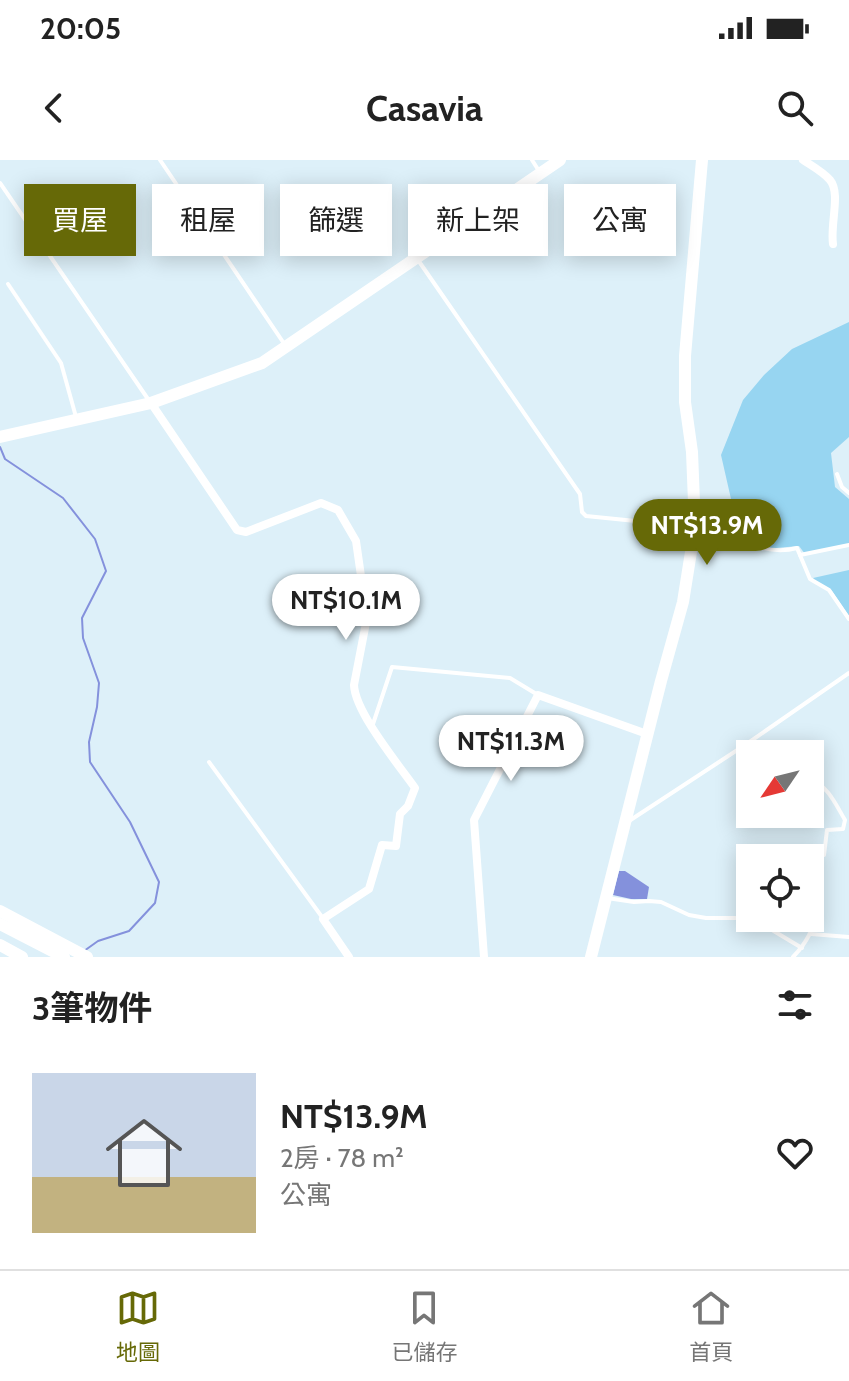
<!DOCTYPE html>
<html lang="zh-TW">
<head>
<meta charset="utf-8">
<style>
  :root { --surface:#fff; --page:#f6f6f6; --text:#222; --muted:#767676; --line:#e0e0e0; --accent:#666907 }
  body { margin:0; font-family:Cabin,"Noto Sans TC",sans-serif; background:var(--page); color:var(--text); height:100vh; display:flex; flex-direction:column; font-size:30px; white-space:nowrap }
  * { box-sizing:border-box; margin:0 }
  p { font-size:26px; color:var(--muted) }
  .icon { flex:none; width:44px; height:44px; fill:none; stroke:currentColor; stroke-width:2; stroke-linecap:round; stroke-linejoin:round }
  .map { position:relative; height:797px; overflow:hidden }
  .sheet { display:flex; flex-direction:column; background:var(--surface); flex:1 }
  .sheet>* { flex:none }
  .guide { position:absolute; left:24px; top:24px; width:802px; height:72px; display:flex; gap:16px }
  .needle { width:52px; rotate:235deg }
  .buttons { position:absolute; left:736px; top:580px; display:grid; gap:16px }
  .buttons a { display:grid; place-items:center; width:88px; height:88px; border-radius:0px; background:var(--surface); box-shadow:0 4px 20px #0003; font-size:40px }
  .price { position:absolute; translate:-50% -68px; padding:0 18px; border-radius:28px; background:#fff; color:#222; font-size:26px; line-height:52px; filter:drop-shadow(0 2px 4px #0008) }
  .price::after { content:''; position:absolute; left:50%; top:48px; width:24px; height:18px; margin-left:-12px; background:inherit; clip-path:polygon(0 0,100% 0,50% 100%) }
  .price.selected { background:var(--accent); color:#fff }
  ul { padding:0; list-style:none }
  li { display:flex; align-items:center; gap:24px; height:200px; padding:0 32px }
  li span { display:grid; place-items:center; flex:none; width:224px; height:160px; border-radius:0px; color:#555 }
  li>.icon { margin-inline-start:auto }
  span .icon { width:96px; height:96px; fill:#fffc; stroke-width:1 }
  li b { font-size:34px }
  h2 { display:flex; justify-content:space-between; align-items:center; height:96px; padding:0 32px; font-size:34px }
  .chip { padding:0 28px; border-radius:0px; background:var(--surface); box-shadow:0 4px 20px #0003; font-size:28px; line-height:72px }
  .chip.selected { background:var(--accent); color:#fff }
  .status { display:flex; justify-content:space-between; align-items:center; height:56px; padding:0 40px; background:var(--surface); direction:ltr }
  .status svg { height:22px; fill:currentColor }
  header { display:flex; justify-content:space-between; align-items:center; height:104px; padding:0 32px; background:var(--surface); font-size:36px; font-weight:700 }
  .menu { display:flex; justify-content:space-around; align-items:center; height:112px; border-top:2px solid var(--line); background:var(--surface); font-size:22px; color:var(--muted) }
  .menu a { display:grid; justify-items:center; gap:4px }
  .menu .selected { color:var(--accent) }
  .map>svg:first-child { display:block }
  .green { fill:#97d5f1 }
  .water { fill:#8491dc }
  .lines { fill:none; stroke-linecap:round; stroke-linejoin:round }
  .stream { stroke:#8491dc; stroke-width:2 }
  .lane { stroke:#fff; stroke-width:4 }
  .street { stroke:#fff; stroke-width:8 }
  .secondary { stroke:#fff; stroke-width:12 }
  .primary { stroke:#fff; stroke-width:12 }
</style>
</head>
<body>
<div class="status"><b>20:05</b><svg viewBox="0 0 49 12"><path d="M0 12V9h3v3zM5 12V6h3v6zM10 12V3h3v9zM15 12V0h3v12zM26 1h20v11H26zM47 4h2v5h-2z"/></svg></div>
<header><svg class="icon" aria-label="back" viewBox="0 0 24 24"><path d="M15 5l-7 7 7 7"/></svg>Casavia<svg class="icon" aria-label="search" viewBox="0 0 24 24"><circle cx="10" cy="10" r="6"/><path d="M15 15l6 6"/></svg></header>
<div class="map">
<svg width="849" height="797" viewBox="0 0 849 797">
  <rect width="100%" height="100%" fill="#ddf0f9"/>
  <g class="green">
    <path d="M849,162v115l-18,16 4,34 14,12v45l-44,10 -6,-8 -47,4 -18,-38 -13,-57 22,-55 21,-25 28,-26z"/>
    <path d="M849,410v46l-17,-25 -16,-8 -3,-5z"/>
  </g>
  <path class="water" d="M619,711h6l24,16 -2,12h-16l-18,-4z"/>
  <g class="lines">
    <path class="stream" d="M0,287l5,12 58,39 32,41 11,32 -24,47 1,20 16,45 -2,24 -8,35 1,20 40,60 29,60 -4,21 -26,28 -31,10 -14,10"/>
    <g class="lane">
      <path d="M160,0l125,185"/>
      <path d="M532,0l7,11"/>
      <path d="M0,23l150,219"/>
      <path d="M418,100l162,234 2,18 4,4 109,11 8,-3c29,13 62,33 94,24l13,31 19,11 20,29"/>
      <path d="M8,124l53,79 15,54"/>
      <path d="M837,314l5,13 7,6"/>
      <path d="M800,395l49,-10"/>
      <path d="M373,564l19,-57 118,11 28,17"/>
      <path d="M748,583l7,11"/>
      <path d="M209,602l113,155"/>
      <path d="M629,661l119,-78 101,-70"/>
      <path d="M607,738l27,4 15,-1 12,1 28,13 17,3h35l31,12 30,18"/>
      <path d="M811,774l38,3"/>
      <path d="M793,797c31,-32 25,-59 19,-100l12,-2 3,-25 16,-1 2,-9c-9,-15 -18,-36 -35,-40"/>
    </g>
    <g class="street">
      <path d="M803,0c9,6 20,12 27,20 11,13 0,44 3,64"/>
      <path d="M151,243l86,127 9,2 75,-29 17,7 18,31 5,35 9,26 -16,83c1,27 44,79 61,103l-7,18 -8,8 -4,32 -14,-1 -13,44 -46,30 26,38"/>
      <path d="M484,797l-10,-137 64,-125 109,39"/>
    </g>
    <g class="secondary">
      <path d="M0,277l151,-34 111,-40 298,-203"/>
      <path d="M591,797l70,-276 22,-79 12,-75 -3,-75 -7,-50v-46l17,-196"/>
    </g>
    <g class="primary">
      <path d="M0,751l87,46"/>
      <path d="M0,764l64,33"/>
      <path d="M0,785l22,12"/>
    </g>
  </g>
</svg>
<div class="buttons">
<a><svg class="needle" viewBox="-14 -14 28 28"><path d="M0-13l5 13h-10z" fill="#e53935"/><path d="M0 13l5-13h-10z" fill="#767676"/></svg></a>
<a><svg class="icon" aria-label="locate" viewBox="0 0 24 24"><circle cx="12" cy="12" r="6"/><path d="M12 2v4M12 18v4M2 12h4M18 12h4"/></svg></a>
</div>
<b class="price selected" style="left:707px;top:407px">NT$13.9M</b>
<b class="price" style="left:346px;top:482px">NT$10.1M</b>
<b class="price" style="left:511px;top:623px">NT$11.3M</b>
<div class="guide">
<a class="chip selected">買屋</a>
<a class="chip">租屋</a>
<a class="chip">篩選</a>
<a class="chip">新上架</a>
<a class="chip">公寓</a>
</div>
</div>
<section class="sheet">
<h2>3筆物件<svg class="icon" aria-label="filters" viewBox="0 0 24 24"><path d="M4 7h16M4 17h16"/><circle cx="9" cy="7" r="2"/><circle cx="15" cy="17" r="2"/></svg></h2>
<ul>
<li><span style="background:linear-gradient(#c9d6e8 65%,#c2b280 0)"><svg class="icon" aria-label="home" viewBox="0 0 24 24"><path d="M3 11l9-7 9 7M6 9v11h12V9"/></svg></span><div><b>NT$13.9M</b><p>2房 · 78 m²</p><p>公寓</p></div><svg class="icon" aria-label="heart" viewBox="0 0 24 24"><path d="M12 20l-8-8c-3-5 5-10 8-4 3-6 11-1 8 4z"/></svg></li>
</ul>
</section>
<nav class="menu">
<a class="selected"><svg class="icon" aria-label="map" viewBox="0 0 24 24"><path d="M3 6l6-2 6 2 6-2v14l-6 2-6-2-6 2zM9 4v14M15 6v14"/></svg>地圖</a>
<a><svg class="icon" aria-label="saved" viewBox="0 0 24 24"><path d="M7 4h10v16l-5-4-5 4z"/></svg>已儲存</a>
<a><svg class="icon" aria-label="home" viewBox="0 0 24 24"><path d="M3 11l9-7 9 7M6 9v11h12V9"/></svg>首頁</a>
</nav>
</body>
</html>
